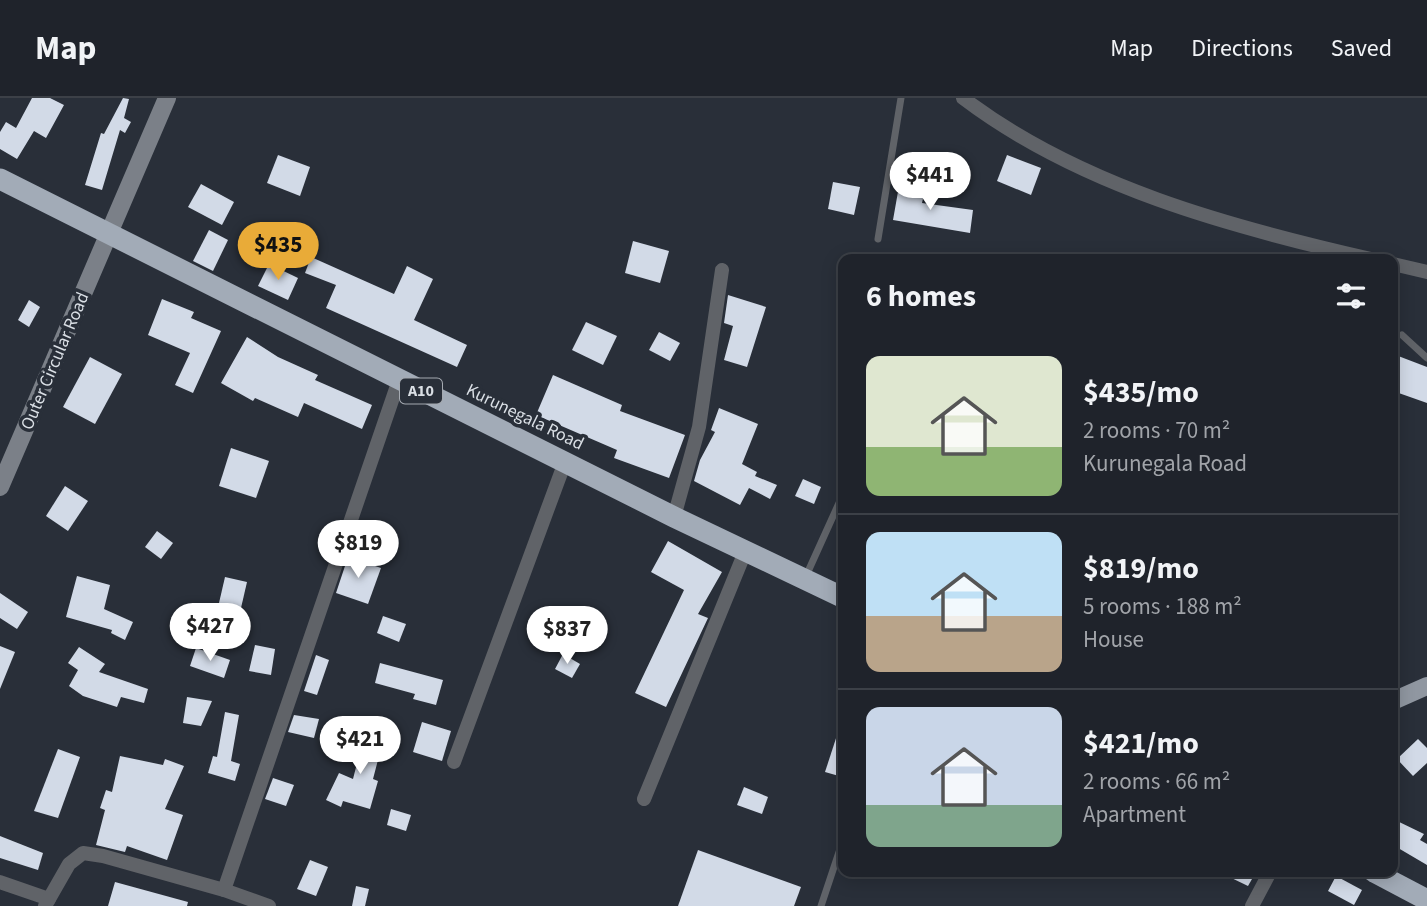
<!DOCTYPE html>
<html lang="en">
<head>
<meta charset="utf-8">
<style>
  :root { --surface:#1f232b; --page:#2c2f37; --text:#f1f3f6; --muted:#a1a4a9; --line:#3c4047; --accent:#e9ab38 }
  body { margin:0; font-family:"Source Sans 3",sans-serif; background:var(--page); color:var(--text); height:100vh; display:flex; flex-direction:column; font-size:26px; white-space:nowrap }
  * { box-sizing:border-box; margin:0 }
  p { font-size:23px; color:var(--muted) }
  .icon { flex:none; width:38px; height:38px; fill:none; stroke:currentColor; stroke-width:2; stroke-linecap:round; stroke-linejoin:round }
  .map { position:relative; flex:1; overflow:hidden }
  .panel { position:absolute; left:838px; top:156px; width:560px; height:623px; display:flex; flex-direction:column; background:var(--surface); border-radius:14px; box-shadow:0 4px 18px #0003,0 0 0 2px var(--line) }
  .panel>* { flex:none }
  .price { position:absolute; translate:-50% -60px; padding:0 16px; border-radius:24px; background:#fff; color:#222; font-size:23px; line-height:46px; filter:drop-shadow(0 2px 4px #0008) }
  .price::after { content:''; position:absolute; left:50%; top:42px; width:21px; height:16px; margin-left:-10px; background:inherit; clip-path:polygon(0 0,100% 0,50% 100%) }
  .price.current { background:var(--accent); color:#111 }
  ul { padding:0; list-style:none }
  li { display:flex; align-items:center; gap:21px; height:175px; padding:0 28px }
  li+li { border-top:2px solid var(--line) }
  li span { display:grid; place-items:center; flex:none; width:196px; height:140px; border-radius:14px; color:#555 }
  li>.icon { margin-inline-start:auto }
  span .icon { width:84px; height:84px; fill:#fffc; stroke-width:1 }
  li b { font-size:30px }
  h2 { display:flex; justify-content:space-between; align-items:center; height:84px; padding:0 28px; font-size:30px }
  header { display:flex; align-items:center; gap:42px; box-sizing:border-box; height:98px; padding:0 35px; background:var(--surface); border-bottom:2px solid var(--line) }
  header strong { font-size:33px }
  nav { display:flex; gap:38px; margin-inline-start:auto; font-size:24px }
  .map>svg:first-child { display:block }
  .building { fill:#d2dae7 }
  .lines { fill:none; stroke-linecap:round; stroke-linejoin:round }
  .lane { stroke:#606368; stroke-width:7 }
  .street { stroke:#606368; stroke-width:14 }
  .secondary { stroke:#7b8088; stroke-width:18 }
  .primary { stroke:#9097a1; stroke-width:18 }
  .highway { stroke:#a2abb7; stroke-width:21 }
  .labels { text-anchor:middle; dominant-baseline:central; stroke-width:7; stroke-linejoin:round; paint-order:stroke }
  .shield { fill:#292f39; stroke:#a5aab1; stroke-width:2 }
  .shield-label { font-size:16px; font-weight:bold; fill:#dadfe5 }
  .street-label { font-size:18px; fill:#dadfe5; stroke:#292f39 }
</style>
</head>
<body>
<header>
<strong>Map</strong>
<nav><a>Map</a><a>Directions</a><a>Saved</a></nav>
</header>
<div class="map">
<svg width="1427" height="808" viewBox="0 0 1427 808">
  <rect width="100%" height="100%" fill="#292f39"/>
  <g class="building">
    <path d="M32,0h18l14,7 -18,33 -12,-7 -17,28 -17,-10v-17l6,-10 10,6z"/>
    <path d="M123,0l6,1 -5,19 7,4 -6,11 -5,-3 -18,60 -17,-5 16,-52 3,1z"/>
    <path d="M278,57l32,12 -10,29 -33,-13z"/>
    <path d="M1007,57l34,13 -10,27 -34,-14z"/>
    <path d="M833,84l27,5 -6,28 -26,-6z"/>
    <path d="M201,86l33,18 -12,23 -34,-18z"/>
    <path d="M899,88l26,4 -3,13 51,7 -3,23 -77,-13z"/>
    <path d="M209,132l19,10 -15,31 -20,-10z"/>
    <path d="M633,143l36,10 -9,32 -35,-10z"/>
    <path d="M311,159l83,37 13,-28 26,13 -19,41 53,25 -10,22 -131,-59 10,-23 -31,-12z"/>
    <path d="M269,166l29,14 -10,22 -30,-14z"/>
    <path d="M728,197l38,12 -19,60 -23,-7 9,-34 -9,-3z"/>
    <path d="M162,201l32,13 -3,6 30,13 -28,62 -18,-8 15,-32 -42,-18z"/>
    <path d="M29,202l11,7 -11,20 -11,-7z"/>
    <path d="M586,224l31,14 -14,29 -31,-15z"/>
    <path d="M659,234l21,11 -10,18 -21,-11z"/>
    <path d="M247,239l31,20 40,18 -3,5 57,25 -10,24 -58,-26 -6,14 -43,-19 -2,3 -32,-18z"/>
    <path d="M1393,256l34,13v36l-34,-12z"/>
    <path d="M90,259l32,17 -27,50 -32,-17z"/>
    <path d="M553,277l69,30 -2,6 65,24 -16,43 -55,-20 3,-8 -81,-35z"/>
    <path d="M719,310l39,16 -16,40 15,8 -2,4 22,9 -7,14 -21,-11 -9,17 -46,-24 6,-21 15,-28 -4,-2z"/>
    <path d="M231,350l38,13 -13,37 -37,-12z"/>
    <path d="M803,381l18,8 -7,17 -19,-8z"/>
    <path d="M65,388l23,15 -20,30 -22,-15z"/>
    <path d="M157,433l16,12 -12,16 -16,-12z"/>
    <path d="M668,443l54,31 -24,42 10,4 -42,89 -31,-14 49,-103 -33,-18z"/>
    <path d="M348,459l33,11 -13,36 -32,-11z"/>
    <path d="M77,478l33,9 -6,24 29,13 -8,18 -14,-7 1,-3 -46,-13z"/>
    <path d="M225,479l22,5 -6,26 -22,-5z"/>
    <path d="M0,495l28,19 -11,17 -17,-11z"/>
    <path d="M383,518l23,8 -7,18 -22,-9z"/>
    <path d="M255,547l20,4 -4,26 -22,-4z"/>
    <path d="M0,548l15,6 -15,37z"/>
    <path d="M79,549l26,17 -6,8 49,17 -4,14 -23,-6 -4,10 -34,-11 -14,-10 9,-16 -10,-7z"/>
    <path d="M196,550l34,12 -6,18 -34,-12z"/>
    <path d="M563,556l17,10 -8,14 -17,-9z"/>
    <path d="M316,557l13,5 -12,35 -13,-4z"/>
    <path d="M380,565l63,17 -7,25 -23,-6 2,-5 -40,-11z"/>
    <path d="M187,599l25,4 -11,25 -18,-3z"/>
    <path d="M225,614l14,3 -8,46 9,3 -5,17 -27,-8 5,-17 4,1z"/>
    <path d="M294,617l25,4 -5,19 -26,-6z"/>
    <path d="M422,624l29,9 -9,30 -29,-9z"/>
    <path d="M841,625l3,39 -5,14 -14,-4z"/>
    <path d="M365,634l19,5 -11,42 5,2 -8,28 -27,-8 -2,6 -15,-7 13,-27 14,6z"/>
    <path d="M1418,641l9,9v15l-14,13 -16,-17z"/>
    <path d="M58,651l22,8 -22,61 -24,-7z"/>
    <path d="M120,658l43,9 2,-6 19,7 -19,43 18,6 -16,45 -40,-14 -2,6 -29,-7 9,-35 -5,-2 6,-18 6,2z"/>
    <path d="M273,680l21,7 -8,21 -21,-7z"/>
    <path d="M744,689l24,10 -6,17 -25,-9z"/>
    <path d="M391,711l20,6 -5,16 -19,-6z"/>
    <path d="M1393,721l31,15 -4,6 7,4v21l-34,-20z"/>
    <path d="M0,738l43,17 -5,17 -38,-12z"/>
    <path d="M698,752l103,37 -7,19h-116z"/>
    <path d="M310,762l18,7 -12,29 -19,-7z"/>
    <path d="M1219,774h37l-8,14z"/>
    <path d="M1336,778l26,14 -8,15 -26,-14z"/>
    <path d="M115,784l73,20 -1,4h-79z"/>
    <path d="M356,788l13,3 -4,17h-13z"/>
  </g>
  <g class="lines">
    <g class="lane">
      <path d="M878,141l23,-141"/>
      <path d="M1402,237l25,23"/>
      <path d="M806,478l38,-84"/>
      <path d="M821,808l23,-69"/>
    </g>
    <g class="street">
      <path d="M963,0c116,88 267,129 408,161"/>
      <path d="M1393,166l34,8"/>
      <path d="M674,419l25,-90 23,-157"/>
      <path d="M454,664l111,-300"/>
      <path d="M644,701l101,-247"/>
      <path d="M0,784l49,17"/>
      <path d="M45,808l24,-42 14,-11 20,3 121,34"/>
      <path d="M269,808l-45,-16 175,-510"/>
      <path d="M1252,808l18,-34"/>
    </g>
    <path class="secondary" d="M0,389l167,-389"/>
    <path class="primary" d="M1393,603l34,-15"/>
    <g class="highway">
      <path d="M0,81l674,338 170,81"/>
      <path d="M1374,774l53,28"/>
    </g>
  </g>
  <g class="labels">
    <rect class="shield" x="400" y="280.5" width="42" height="25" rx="5"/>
    <g class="shield-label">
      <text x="421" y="293">A10</text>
    </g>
    <g class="street-label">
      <text transform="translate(55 263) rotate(-67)">Outer Circular Road</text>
      <text transform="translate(525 319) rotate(26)">Kurunegala Road</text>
    </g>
  </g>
</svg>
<b class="price" style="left:930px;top:114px">$441</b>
<b class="price current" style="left:278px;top:184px">$435</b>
<b class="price" style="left:358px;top:482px">$819</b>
<b class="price" style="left:210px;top:565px">$427</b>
<b class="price" style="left:567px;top:568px">$837</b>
<b class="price" style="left:360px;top:678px">$421</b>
<section class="panel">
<h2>6 homes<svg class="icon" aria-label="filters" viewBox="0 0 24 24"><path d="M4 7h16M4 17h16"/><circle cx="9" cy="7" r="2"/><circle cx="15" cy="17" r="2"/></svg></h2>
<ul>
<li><span style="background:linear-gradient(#dfe7d0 65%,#8fb573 0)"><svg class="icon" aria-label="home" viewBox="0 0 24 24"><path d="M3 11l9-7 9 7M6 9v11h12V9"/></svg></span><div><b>$435/mo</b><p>2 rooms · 70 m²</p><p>Kurunegala Road</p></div></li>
<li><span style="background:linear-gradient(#bfe0f5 60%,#b9a48a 0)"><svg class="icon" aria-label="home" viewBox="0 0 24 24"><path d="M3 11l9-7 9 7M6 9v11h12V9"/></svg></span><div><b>$819/mo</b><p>5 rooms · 188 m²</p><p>House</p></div></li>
<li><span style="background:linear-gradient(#c9d6e8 70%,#7fa58c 0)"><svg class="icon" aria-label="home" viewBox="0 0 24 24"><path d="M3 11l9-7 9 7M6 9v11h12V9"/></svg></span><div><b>$421/mo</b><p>2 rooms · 66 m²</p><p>Apartment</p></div></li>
</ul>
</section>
</div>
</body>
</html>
